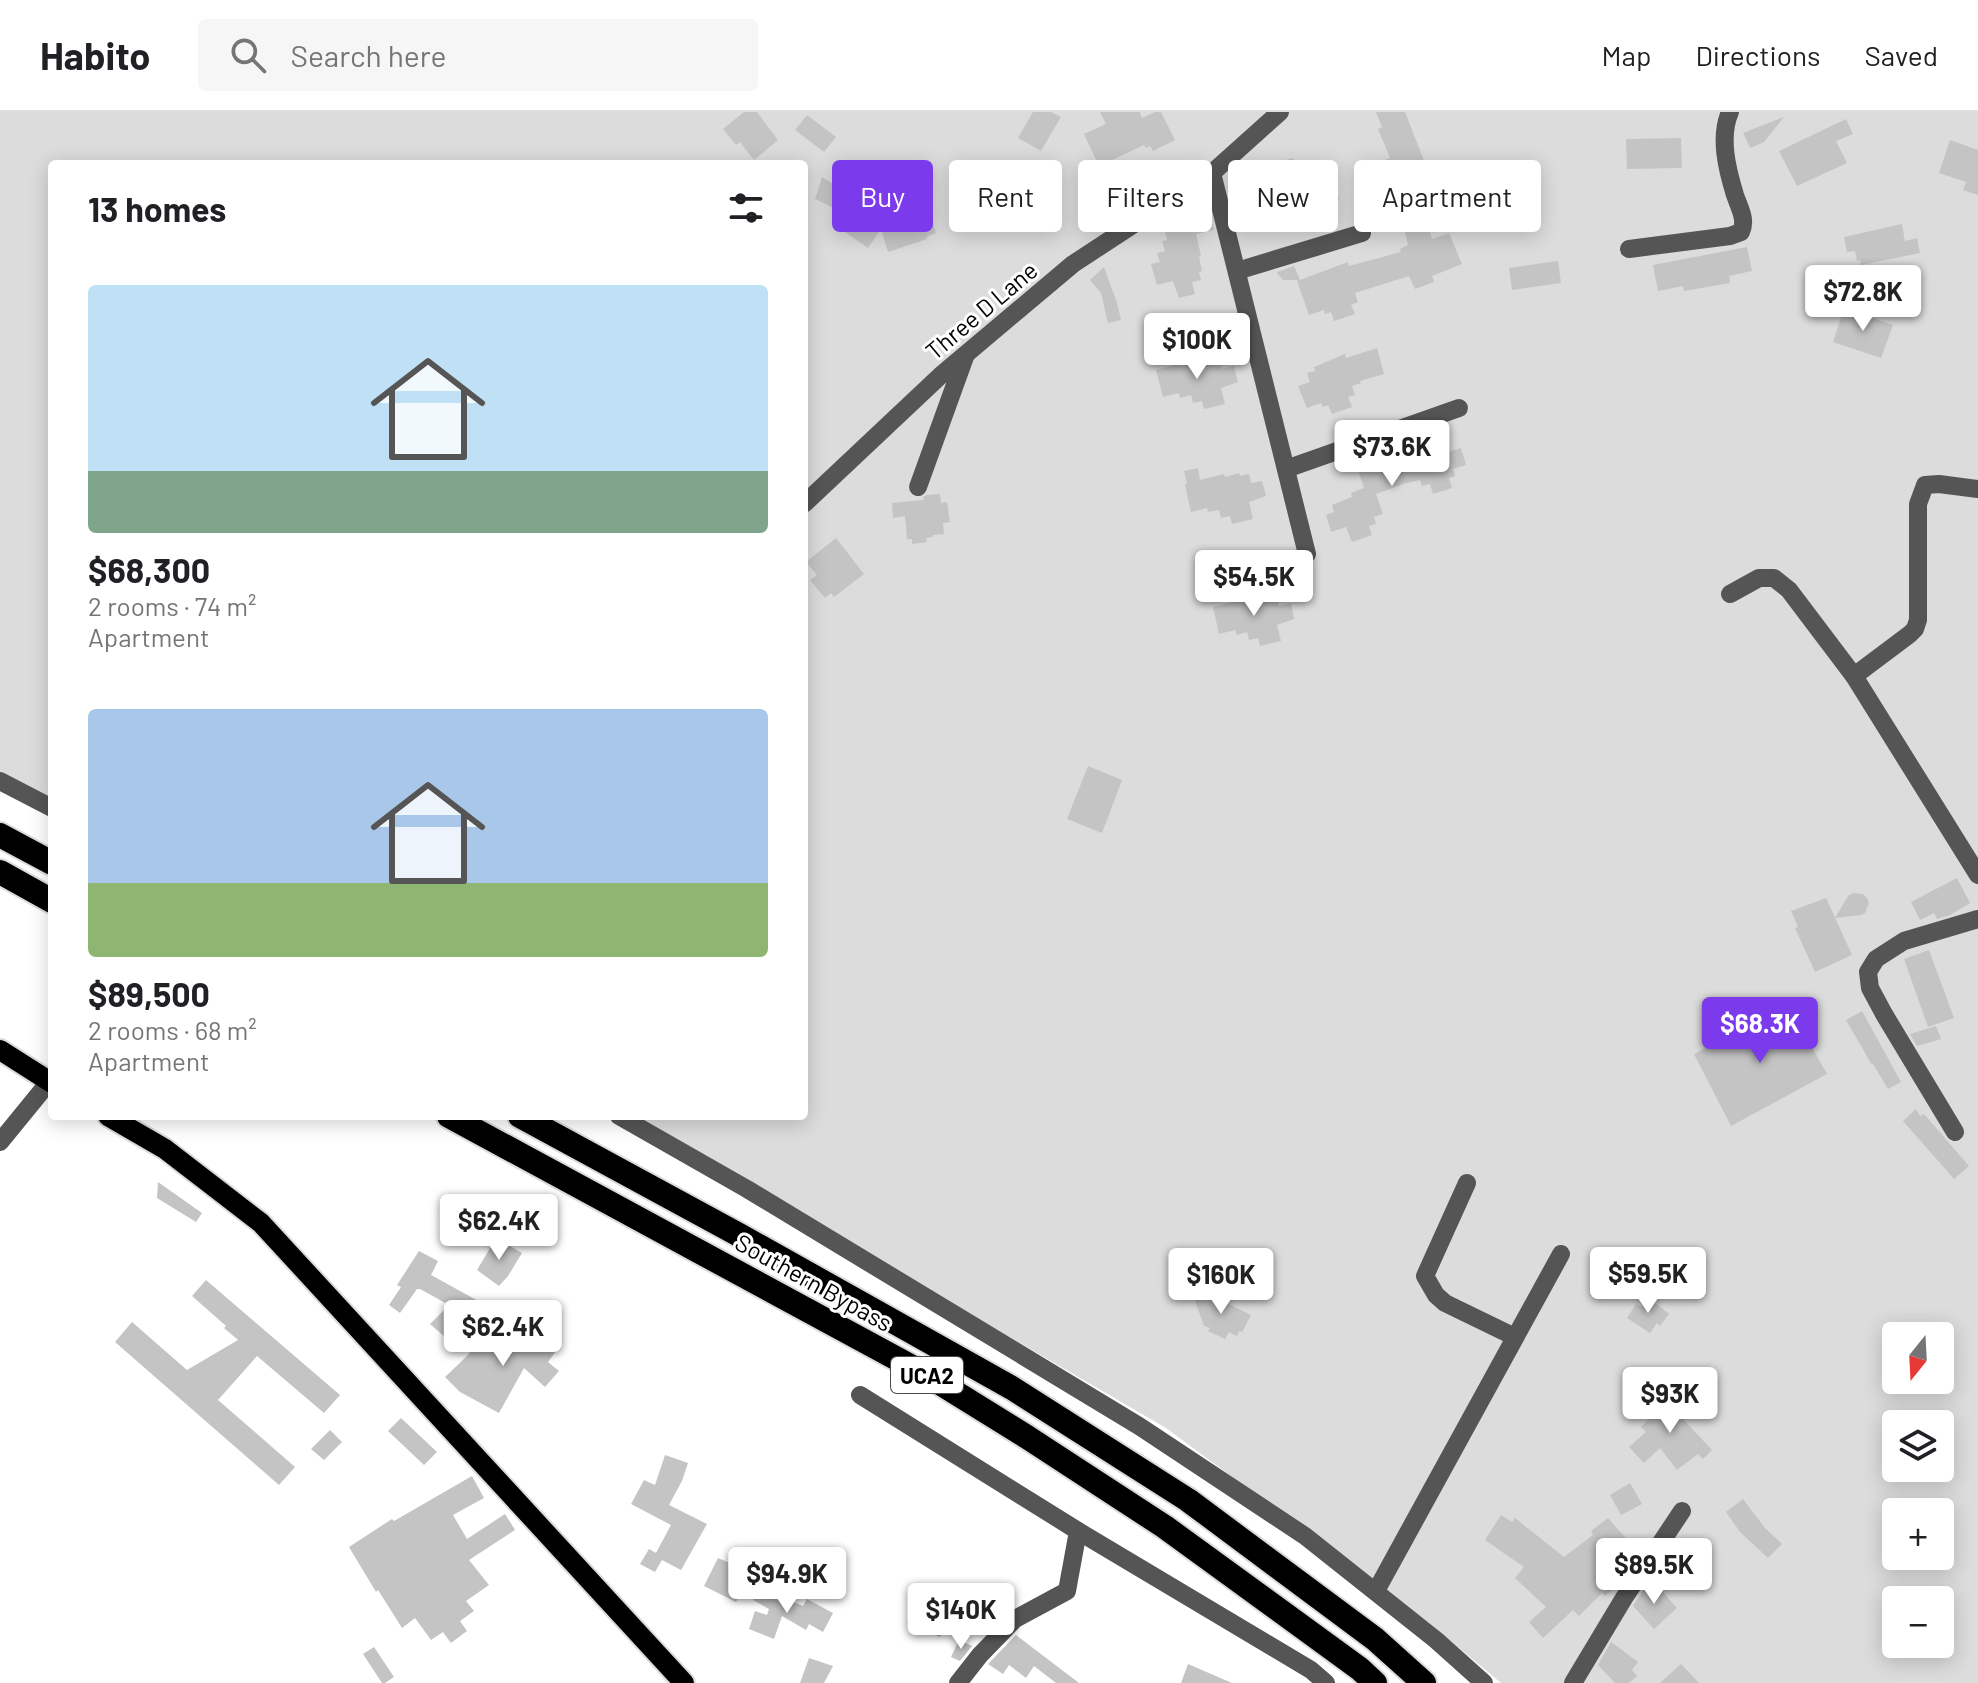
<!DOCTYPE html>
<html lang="en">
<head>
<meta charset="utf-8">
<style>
  :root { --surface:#fff; --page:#f6f6f6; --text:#202124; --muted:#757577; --line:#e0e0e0; --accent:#7c3aed }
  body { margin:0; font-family:Barlow,sans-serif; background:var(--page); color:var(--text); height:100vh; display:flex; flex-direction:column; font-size:30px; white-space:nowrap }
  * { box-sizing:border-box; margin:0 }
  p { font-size:26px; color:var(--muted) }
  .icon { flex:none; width:44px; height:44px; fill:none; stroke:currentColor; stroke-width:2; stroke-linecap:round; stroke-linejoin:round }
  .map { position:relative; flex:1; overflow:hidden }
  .panel { position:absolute; left:48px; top:48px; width:760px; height:960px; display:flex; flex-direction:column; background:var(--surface); border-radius:8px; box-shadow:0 4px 20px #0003 }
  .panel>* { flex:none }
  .top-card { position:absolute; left:832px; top:48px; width:760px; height:72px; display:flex; gap:16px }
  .needle { width:52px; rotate:198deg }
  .fabs { position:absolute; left:1882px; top:1210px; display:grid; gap:16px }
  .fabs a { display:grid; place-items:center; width:72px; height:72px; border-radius:8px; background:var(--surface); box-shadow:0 4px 20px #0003; font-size:40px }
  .price { position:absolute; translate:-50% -68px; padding:0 18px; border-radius:8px; background:#fff; color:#222; font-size:26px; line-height:52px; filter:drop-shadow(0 2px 4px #0008) }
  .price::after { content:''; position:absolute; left:50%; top:48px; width:24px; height:18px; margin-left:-12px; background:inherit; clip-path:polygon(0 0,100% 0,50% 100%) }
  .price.current { background:var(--accent); color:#fff }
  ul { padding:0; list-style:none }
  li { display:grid; align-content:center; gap:16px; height:424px; padding:0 40px }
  li span { display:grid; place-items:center; height:248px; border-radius:8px; color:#555 }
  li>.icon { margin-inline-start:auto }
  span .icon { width:144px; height:144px; fill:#fffc; stroke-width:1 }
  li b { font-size:34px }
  h2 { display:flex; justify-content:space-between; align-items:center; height:96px; padding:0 40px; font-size:34px }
  .pill { padding:0 28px; border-radius:8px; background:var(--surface); box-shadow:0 4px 20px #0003; font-size:28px; line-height:72px }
  .pill.current { background:var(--accent); color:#fff }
  header { display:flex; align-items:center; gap:48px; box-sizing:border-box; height:112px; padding:0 40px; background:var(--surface); border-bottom:2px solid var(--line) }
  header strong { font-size:38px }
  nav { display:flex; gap:44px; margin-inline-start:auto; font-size:28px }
  .search { width:560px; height:72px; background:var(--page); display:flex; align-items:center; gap:20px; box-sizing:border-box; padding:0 28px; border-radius:8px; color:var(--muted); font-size:30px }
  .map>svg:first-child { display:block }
  .green { fill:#dcdcdc; fill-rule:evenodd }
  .building { fill:#c4c4c4 }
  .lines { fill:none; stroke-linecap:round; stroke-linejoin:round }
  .major-casing { stroke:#dbdbdb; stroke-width:24 }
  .highway-casing { stroke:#dbdbdb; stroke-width:28 }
  .minor { stroke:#555; stroke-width:18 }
  .major { stroke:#000; stroke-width:20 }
  .highway { stroke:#000; stroke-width:24 }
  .labels { text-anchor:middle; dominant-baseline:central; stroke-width:6; stroke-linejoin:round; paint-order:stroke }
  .shield { fill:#fff; stroke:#4c4c4c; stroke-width:2 }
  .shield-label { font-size:22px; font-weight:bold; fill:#000 }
  .street-label { font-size:24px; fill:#000; stroke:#fff }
</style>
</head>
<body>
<header>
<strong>Habito</strong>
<div class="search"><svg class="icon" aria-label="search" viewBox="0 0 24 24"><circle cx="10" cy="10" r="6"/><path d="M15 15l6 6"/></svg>Search here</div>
<nav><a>Map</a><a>Directions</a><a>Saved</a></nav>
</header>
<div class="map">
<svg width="1978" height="1571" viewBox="0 0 1978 1571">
  <rect width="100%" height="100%" fill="#fff"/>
  <path class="green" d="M0,0h1978v1571h-477l-73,-61 -262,-194 -537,-312h175v-952h-752v635l-52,-27zM1896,1224h44v44h-44zM1896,1312h44v44h-44zM1896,1400h44v44h-44zM1896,1488h44v44h-44z"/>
  <g class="building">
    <path d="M744,0h13l21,28 -24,20 -14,-18 -4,3 -13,-16z"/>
    <path d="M1033,0h18l10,5 -20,34 -23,-13z"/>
    <path d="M1100,0h40l2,6 13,-6h6l14,28 -22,11 -3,-5 -4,2 -2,-3 -45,21 -15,-32 22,-10z"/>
    <path d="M1376,0h29l27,69 -26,10 -4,-10 -28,11 -10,-24 26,-10 -12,-29 4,-2z"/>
    <path d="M807,3l29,22 -12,15 -29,-22z"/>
    <path d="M1784,5l-20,25 -14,6 -7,-15z"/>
    <path d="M1846,7l7,15 -17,7 11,22 -50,23 -18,-35z"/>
    <path d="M1681,26l1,30 -55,1 -1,-30z"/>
    <path d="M1950,28l28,10v45l-15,-5 3,-8 -27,-9z"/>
    <path d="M1293,46l6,21 34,-8 6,29 -62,16 -1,-4 -8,3 -2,-6 -8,2 -5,-17 15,-4 -7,-23z"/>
    <path d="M917,64l19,57 -10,4 1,2 -39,13 -7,-23 -13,19 -36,-25 9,-13 22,16 27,-8 -5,-15 13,-5 -4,-13z"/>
    <path d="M822,65l22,14 -10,17 -19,-9z"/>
    <path d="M1210,104l4,14 -18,4 5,22 -2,1 3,14 -3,1 2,8 -9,2 3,12 -16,4 -6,-17 -16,4 -6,-21 9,-2 -3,-9 8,-2 -3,-10 5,-1 -4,-17 27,-6 1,3z"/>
    <path d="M1426,107l6,20 17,-6 13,31 -30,12 2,6 -19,7 -6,-13 -54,17 3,9 -7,3 4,9 -21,7 -3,-9 -6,2 -1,-4 -15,5 -12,-34 2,-1h-16l-6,-7v-1l17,-6 6,14 48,-18 1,4 52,-14 -1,-3 8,-4 -5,-20z"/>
    <path d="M1902,112l3,17 12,-3 3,15 -59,12 -1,-5 -3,1 -2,-10 -8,1 -3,-15z"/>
    <path d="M1747,135l5,24 -23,5 1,7 -46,8 -1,-5 -25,5 -5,-26z"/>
    <path d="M1558,149l3,22 -49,7 -3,-22z"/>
    <path d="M1104,155l13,36 4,17 -13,3 -7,-30 -11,-13z"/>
    <path d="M1844,196l49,17 -12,33 -48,-16z"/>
    <path d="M1377,236l7,26 -24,7 1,2 -9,3 3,9 -7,2 4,10 -20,7 -4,-9 -5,2 -2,-4 -14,5 -9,-22 12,-4 -3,-9 8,-2 -1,-4 31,-13 1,4z"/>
    <path d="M1211,246l1,3 8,-1 2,9 12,-3 4,16 -17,6 4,16 -21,5 -2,-8 -9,2 -2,-8 -11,3 -1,-5 -16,4 -7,-27 40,-11v3z"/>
    <path d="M1446,335l2,5 13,-4 5,17 -13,4 2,7 -6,2 3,10 -19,6 -3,-10 -8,2 -2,-6 -14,3 -30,11 7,20 -9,3 2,7 -7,2 3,9 -20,7 -6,-15 -15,5 -5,-17 8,-3 -2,-7 20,-8 -1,-4 13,-5 -6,-18 16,-5 1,3 21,-9 1,2z"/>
    <path d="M1198,356l2,12 24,-6 1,3 14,-4 1,3 9,-2 2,9 11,-2 4,15 -17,6 4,17 -21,5 -2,-8 -9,2 -2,-8 -11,2 -1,-4 -16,4 -6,-27 2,-1 -3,-13z"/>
    <path d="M940,382l1,9 6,-1 3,20 -7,1 1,11 -11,1v2l-7,1 1,4 -15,2v-5h-5l-2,-23 -12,2 -1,-15 32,-3 -1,-3 4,-2z"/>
    <path d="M836,426l28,36 -30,23 -3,-4 -6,5 -15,-18 7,-5 -11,-13z"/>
    <path d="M1267,484l1,3 9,-2 2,9 12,-3 3,16 -17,6 4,16 -21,5 -2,-8 -9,2 -2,-8 -10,3 -2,-5 -16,4 -6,-27 39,-10 1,2z"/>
    <path d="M1088,654l34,14 -20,53 -35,-14z"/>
    <path d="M1957,766l13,25 -20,12 -13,4 -3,-6 -14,7 -9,-18z"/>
    <path d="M1853,781l10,1 4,4 2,5 -4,10 -4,2 -26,3 13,-22z"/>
    <path d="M1826,786l26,57 -37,17 -20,-44 3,-1 -7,-16z"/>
    <path d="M1929,838l25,68 -26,9 -24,-68z"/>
    <path d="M1788,893l39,69 -96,52 -37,-72z"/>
    <path d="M1862,899l39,71 -13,7 -15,-25 -1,1 -26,-45z"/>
    <path d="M1936,914l5,13 -24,7 -7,-12z"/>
    <path d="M1916,997l4,7 4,-2 45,52 -15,13 -51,-58z"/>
    <path d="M158,1070l44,31 -6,9 -39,-24z"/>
    <path d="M496,1126l26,15 -14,23 -9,10 -22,-16z"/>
    <path d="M419,1139l19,10 -7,14 51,28 -28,28 -2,-1 -7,7 -15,-13 19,-19 -29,-16h-3l-17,24 -11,-8 12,-18 -4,-2z"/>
    <path d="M206,1168l134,115 -16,18 -67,-57 -39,44 77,67 -16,18 -164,-143 17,-20 55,48 51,-30 -14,-12 2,-2 -34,-30z"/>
    <path d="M1211,1179l3,6 37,18 -9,17 -3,-1 -2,5 -8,-4 -4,7 -17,-8 2,-3 -6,-2 -10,-28z"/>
    <path d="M1649,1186l20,16 -9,12 -3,-3 -7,10 -23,-15 9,-14 5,3z"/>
    <path d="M524,1213l26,17 -3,4 9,5 -8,11 11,9 -14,16 -21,-19 -25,45 -39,-21 -15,-15 21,-20 15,-18 19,15z"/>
    <path d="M1673,1281l17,16 -8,9 30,32 -9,9 -5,-5 -21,16 -17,-22 -16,15 -15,-16 17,-15 -5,-5z"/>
    <path d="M401,1306l36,34 -13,13 -36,-34z"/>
    <path d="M330,1318l12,12 -18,18 -13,-11z"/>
    <path d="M665,1343l23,8 -6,18 -13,24 38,19 -26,46 -19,-10 -7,12 -15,-8 9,-15 7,4 15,-28 -40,-21 13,-24 11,5z"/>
    <path d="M472,1364l12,22 -31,17 14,24 38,-25 10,16 -46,30 20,25 -23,16 8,10 -14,10 7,10 -16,12 -8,-11 -12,8 -16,-22 -13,10 -24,-38 -2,2 -27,-45 43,-28 2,2z"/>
    <path d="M1630,1371l12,21 -21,11 -11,-20z"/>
    <path d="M1743,1387l22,29 17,16 -14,14 -28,-26 -14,-20z"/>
    <path d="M1501,1403l11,7 3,-4 49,39 29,-22 -2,-4 17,-13 25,28 -16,14 11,11 -12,17 -1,-1 -10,9 -3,-3 -23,23 -6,-6 -30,28 -14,-16 17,-15 -31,-29 9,-11 -39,-27z"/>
    <path d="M718,1446l19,8 -3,7 14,7 -12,22 -32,-16z"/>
    <path d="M1655,1471l22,25 -23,21 -21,-23 12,-18 2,2z"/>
    <path d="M758,1478l29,14 2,-4 14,6 4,-7 26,14 -10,19 -14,-8 -3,6 -24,-14 -8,23 -25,-10 6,-18 12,4 2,-6 -16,-9z"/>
    <path d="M915,1490l34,13 -9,22 -33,-13z"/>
    <path d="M1016,1523l63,48h-23l-22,-17 -8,12 -17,-13 -6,9 -15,-10z"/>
    <path d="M959,1528l13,6 -12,15 -9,-4z"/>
    <path d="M1611,1530l27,20 -6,8 5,6 -8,7h-14l-17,-18z"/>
    <path d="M374,1535l20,30 -9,6h-3l-19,-29z"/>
    <path d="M809,1546l24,8 -9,17h-24z"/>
    <path d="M1188,1552l44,19h-51z"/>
    <path d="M1681,1552l18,19h-39z"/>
  </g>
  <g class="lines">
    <g class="major-casing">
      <g id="major">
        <path d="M0,938l52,33"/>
        <path d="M108,1004l57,33 96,74 423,460"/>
      </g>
    </g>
    <g class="highway-casing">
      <g id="highway">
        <path d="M0,723l52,28"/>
        <path d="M0,760l52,29"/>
        <path d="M449,1004l478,259 100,62 138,90 195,142 15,14"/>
        <path d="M520,1004l221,120 271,152 176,112 187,139 49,44"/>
      </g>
    </g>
    <g class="minor">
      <path d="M1212,61l95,381"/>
      <path d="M1629,137l101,-13 11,-4c6,-12 -2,-25 -6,-37 -8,-26 -16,-58 -5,-83"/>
      <path d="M1237,159l125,-38"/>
      <path d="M1286,357l173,-61"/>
      <path d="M918,375l47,-130"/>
      <path d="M804,392l136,-128 133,-112 139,-91 68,-61"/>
      <path d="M1730,482l29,-16h15l15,12 65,86 124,199"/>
      <path d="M1854,564l56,-42 5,-5 3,-9v-116l7,-19 14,-1 39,5"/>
      <path d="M0,669l52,27"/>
      <path d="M619,1004l128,73 392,237 166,110 131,104 48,43"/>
      <path d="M1955,1020l-71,-118 -14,-26 -2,-16 8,-13 28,-18 74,-22"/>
      <path d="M0,1030l49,-60"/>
      <path d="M1467,1071l-42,93 11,19 9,8 70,34"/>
      <path d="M860,1283l218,136 233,139 15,13"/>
      <path d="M1376,1479l185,-337"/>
      <path d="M958,1571l22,-28 35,-36 52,-28 11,-60"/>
      <path d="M1573,1571l51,-85 58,-87"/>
    </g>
    <use href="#major" class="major"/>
    <use href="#highway" class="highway"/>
  </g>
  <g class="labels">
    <rect class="shield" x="891" y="1245" width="72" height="36" rx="6"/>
    <g class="shield-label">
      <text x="927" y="1263">UCA2</text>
    </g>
    <g class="street-label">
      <text transform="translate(981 198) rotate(-40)">Three D Lane</text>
      <text transform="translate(814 1170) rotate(29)">Southern Bypass</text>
    </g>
  </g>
</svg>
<div class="fabs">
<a><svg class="needle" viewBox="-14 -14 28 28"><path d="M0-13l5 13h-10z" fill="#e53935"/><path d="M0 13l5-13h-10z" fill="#757577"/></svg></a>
<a><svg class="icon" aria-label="layers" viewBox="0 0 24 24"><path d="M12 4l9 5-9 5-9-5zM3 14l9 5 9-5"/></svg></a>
<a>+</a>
<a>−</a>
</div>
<b class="price" style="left:1863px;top:221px">$72.8K</b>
<b class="price" style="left:1197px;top:269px">$100K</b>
<b class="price" style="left:1392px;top:376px">$73.6K</b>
<b class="price" style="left:1254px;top:506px">$54.5K</b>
<b class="price current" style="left:1760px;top:953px">$68.3K</b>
<b class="price" style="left:499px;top:1150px">$62.4K</b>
<b class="price" style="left:1648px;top:1203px">$59.5K</b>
<b class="price" style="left:1221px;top:1204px">$160K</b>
<b class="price" style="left:503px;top:1256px">$62.4K</b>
<b class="price" style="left:1670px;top:1323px">$93K</b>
<b class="price" style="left:1654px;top:1494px">$89.5K</b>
<b class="price" style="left:787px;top:1503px">$94.9K</b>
<b class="price" style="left:961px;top:1539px">$140K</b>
<div class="top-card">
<a class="pill current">Buy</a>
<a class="pill">Rent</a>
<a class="pill">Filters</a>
<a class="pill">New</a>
<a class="pill">Apartment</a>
</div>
<section class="panel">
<h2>13 homes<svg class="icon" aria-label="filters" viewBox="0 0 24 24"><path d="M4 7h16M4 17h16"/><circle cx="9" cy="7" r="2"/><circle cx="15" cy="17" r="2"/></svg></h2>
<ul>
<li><span style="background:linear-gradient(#bfe0f5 75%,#7fa58c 0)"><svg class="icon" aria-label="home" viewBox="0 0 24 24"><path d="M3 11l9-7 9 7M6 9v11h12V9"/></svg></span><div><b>$68,300</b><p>2 rooms · 74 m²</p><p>Apartment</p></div></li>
<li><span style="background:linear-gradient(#a9c7e8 70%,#8fb573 0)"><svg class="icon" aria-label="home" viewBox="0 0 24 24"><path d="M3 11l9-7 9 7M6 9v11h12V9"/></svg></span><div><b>$89,500</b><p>2 rooms · 68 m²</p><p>Apartment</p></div></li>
</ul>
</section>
</div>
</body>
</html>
